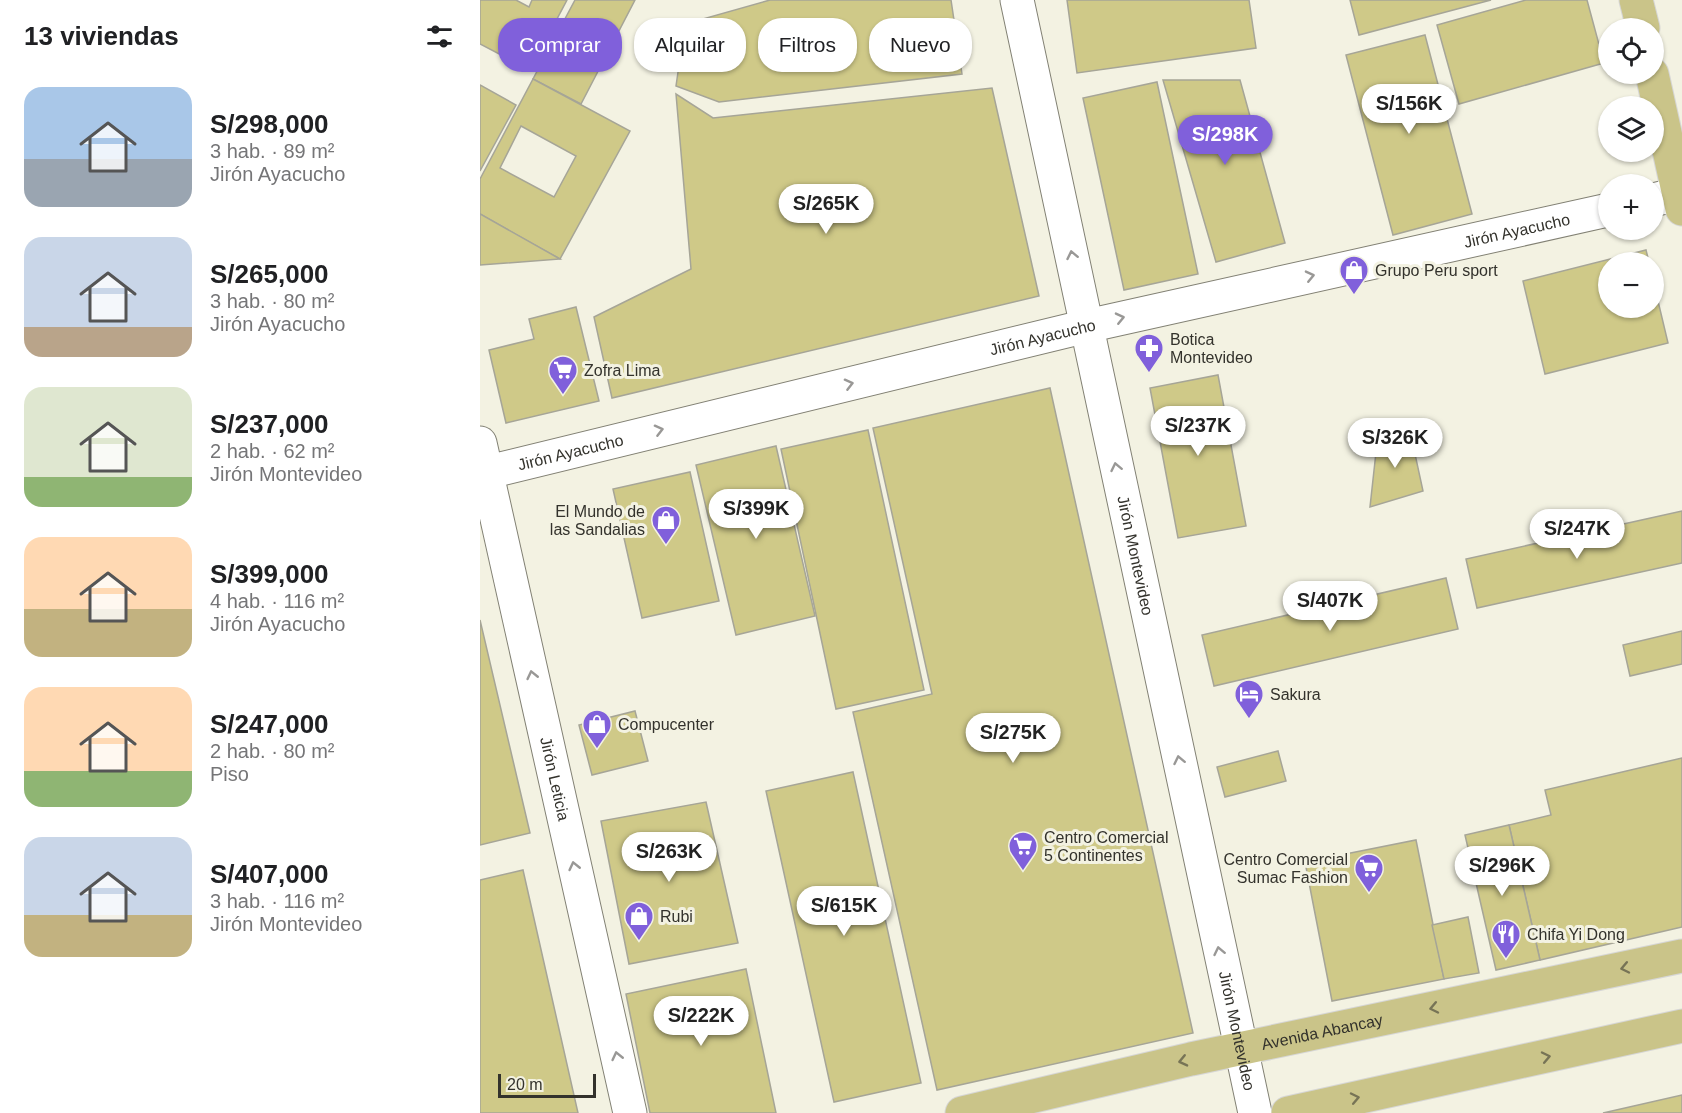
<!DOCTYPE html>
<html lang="es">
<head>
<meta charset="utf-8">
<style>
  :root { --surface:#fff; --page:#f2f2f2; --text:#202124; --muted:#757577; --accent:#8060db }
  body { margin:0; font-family:Arial,sans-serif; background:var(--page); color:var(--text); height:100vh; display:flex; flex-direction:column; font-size:22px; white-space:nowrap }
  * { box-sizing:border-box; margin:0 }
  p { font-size:20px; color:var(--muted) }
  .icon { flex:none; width:33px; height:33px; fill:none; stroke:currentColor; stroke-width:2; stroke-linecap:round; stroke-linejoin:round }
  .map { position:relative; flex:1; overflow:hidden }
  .sheet { display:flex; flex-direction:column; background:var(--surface); width:480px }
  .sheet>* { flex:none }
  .hud { position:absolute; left:18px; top:18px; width:570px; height:54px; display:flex; gap:12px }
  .buttons { position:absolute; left:1118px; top:18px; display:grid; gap:12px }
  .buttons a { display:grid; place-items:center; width:66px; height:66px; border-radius:50%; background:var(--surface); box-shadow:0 2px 4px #0004; font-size:30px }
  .scale { position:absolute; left:18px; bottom:15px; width:98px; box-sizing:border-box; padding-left:6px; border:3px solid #33322c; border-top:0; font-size:16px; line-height:21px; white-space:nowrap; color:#33322c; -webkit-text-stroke:4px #f3f2e2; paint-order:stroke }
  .price { position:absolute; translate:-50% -51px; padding:0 14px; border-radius:21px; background:#fff; color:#222; font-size:20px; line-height:39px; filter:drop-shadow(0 2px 3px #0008) }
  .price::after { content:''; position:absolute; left:50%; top:36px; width:18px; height:14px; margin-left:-9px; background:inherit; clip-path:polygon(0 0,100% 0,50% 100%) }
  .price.on { background:var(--accent); color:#fff }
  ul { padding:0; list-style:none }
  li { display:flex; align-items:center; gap:18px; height:150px; padding:0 24px }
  li span { display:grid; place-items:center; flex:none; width:168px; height:120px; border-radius:18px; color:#555 }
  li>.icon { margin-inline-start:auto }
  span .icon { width:72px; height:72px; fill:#fffc; stroke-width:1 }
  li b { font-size:26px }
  h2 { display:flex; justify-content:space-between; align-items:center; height:72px; padding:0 24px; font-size:26px }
  .chip { padding:0 21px; border-radius:24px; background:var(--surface); box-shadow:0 2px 4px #0004; font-size:21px; line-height:54px }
  .chip.on { background:var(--accent); color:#fff }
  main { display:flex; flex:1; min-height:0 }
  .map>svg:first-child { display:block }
  .building { fill:#cfc988; stroke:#a6a597; stroke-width:1.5; fill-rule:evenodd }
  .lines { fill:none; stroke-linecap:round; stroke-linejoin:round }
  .minor-casing { stroke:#828174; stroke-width:35 }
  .major-casing { stroke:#d6d6d5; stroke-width:35 }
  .minor { stroke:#fff; stroke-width:33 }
  .major { stroke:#cac489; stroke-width:33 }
  .oneway { stroke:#999896 }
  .oneway2 { stroke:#777456 }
  .labels { text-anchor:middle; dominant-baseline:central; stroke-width:6; stroke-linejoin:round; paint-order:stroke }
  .street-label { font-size:16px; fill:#33322c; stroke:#f3f2e2 }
  .poi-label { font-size:16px; fill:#33322c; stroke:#f3f2e2; text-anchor:start }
</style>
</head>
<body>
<main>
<section class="sheet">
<h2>13 viviendas<svg class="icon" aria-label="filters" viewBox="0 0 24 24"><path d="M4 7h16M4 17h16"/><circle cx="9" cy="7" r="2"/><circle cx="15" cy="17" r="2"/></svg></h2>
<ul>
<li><span style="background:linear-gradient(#a9c7e8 60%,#9aa5b1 0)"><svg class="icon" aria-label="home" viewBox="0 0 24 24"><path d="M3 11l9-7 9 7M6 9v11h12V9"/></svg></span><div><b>S/298,000</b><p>3 hab. · 89 m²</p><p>Jirón Ayacucho</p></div></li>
<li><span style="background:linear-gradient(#c9d6e8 75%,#b9a48a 0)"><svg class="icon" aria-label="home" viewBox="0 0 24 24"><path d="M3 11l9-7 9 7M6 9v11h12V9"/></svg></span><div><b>S/265,000</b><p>3 hab. · 80 m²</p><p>Jirón Ayacucho</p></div></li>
<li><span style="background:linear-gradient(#dfe7d0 75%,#8fb573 0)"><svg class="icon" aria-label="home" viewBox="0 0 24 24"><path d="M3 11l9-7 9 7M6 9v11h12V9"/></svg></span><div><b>S/237,000</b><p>2 hab. · 62 m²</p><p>Jirón Montevideo</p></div></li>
<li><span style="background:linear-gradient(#ffd9b3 60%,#c2b280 0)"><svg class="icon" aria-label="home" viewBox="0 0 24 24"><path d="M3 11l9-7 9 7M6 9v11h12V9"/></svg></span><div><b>S/399,000</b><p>4 hab. · 116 m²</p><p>Jirón Ayacucho</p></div></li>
<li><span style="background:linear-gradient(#ffd9b3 70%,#8fb573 0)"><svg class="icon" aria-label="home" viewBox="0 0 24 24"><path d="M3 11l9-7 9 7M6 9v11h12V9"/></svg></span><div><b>S/247,000</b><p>2 hab. · 80 m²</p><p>Piso</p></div></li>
<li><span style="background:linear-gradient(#c9d6e8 65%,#c2b280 0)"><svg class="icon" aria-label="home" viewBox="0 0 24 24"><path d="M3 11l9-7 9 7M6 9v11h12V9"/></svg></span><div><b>S/407,000</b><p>3 hab. · 116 m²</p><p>Jirón Montevideo</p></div></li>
</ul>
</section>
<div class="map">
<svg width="1202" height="1113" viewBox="0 0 1202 1113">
  <rect width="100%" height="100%" fill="#f3f2e2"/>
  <g class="building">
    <path d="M0,0h36l13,7 3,-7h35l-37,70 -50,-26z"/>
    <path d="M95,0h60l-54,104 -48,-25z"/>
    <path d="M290,0h181l11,74 -243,28 -43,-16 9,-62z"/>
    <path d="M587,0h182l7,48 -179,25z"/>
    <path d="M870,0h141l-132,35z"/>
    <path d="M1046,0h61l17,63 -145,41 -22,-79z"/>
    <path d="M945,35l47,179 -79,21 -47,-180z"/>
    <path d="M53,79l97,52 -70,128 -80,-45v-35zM41,126l55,30 -22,41 -54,-29z"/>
    <path d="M683,80h77l45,163 -69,19z"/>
    <path d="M677,82l41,192 -74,16 -41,-192z"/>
    <path d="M0,85l36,20 -36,66z"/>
    <path d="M512,88l47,208 -427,102 -18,-81 97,-48 -15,-175 37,24z"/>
    <path d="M0,214l80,45 -80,6z"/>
    <path d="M1166,250l3,12h-41v46h45v-28l15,63 -123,31 -22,-93z"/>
    <path d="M96,307l23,94 -93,22 -17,-73 45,-11 -5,-20z"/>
    <path d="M738,375l28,151 -68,12 -28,-150z"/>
    <path d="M570,388l143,645 -256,57 -84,-378 79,-18 -59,-266z"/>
    <path d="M388,430l56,260 -88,19 -55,-260z"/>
    <path d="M930,431l13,60 -53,16 8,-73z"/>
    <path d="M296,446l39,170 -79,19 -40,-170z"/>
    <path d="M210,472l29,129 -77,17 -29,-129z"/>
    <path d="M1202,511v52l-205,45 -11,-49z"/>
    <path d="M966,578l12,51 -244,57 -12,-51z"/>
    <path d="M0,620l50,213 -50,12z"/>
    <path d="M1202,631v33l-52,12 -7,-31z"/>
    <path d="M155,711l13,50 -56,14 -13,-50z"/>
    <path d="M798,751l8,30 -61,16 -8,-30z"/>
    <path d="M1202,758v169l-142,33 -31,-135 42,-10 -6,-25z"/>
    <path d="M373,772l68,311 -87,19 -68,-311z"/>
    <path d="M226,802l32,141 -109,21 -28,-143z"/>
    <path d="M1029,825l31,135 -44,10 -31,-135z"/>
    <path d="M936,840l28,139 -112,22 -27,-139z"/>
    <path d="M43,870l55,243h-98v-233z"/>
    <path d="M988,917l11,56 -35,6 -12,-54z"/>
    <path d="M266,969l30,144h-126l-24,-119z"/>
    <path d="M1202,1095v18h-79z"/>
  </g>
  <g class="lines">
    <g class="minor-casing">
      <g id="minor">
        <path id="s1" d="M537,0l238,1113"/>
        <path d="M1173,200l29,-7"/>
        <path id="s2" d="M0,443l150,670"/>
        <path id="s3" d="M0,474l607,-148 521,-116"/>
      </g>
    </g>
    <g class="major-casing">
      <g id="major">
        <path d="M1156,0l7,28"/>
        <path d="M1172,74l30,135"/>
        <path id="s4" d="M482,1113l229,-54 491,-103"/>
        <path d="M808,1113l394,-87"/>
      </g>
    </g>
    <use href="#minor" class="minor"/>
    <use href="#major" class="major"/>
  </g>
  <defs><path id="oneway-chevron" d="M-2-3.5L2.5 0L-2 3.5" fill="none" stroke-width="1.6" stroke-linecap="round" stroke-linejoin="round" transform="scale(1.5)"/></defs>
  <g class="oneway">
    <use href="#oneway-chevron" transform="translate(592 255) rotate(-102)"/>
    <use href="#oneway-chevron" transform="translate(830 276) rotate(-13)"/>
    <use href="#oneway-chevron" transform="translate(640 318) rotate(-13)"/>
    <use href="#oneway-chevron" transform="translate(369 384) rotate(-14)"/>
    <use href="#oneway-chevron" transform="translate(179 430) rotate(-14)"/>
    <use href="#oneway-chevron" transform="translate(636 467) rotate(-102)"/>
    <use href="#oneway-chevron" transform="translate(52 675) rotate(-103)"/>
    <use href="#oneway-chevron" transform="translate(699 760) rotate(-102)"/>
    <use href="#oneway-chevron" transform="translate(94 866) rotate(-103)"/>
    <use href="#oneway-chevron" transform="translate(739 951) rotate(-102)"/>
    <use href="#oneway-chevron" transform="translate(137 1056) rotate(-103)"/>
  </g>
  <g class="oneway2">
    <use href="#oneway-chevron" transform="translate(1145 968) rotate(168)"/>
    <use href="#oneway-chevron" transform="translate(954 1008) rotate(168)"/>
    <use href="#oneway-chevron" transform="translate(1066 1057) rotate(-12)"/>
    <use href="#oneway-chevron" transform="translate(703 1061) rotate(167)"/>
    <use href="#oneway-chevron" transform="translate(875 1098) rotate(-12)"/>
  </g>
  <defs>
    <g id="shop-pin" transform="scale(1.5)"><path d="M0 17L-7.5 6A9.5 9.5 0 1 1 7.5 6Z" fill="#8060db" stroke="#f3f2e2"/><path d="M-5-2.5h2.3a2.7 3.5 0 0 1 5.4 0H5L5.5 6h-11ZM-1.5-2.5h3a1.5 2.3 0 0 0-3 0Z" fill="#fff"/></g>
    <g id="pharmacy-pin" transform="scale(1.5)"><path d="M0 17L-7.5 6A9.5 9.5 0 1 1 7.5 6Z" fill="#8060db" stroke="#f3f2e2"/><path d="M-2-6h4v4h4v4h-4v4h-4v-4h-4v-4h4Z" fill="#fff"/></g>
    <g id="supermarket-pin" transform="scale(1.5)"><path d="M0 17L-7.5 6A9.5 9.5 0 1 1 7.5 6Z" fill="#8060db" stroke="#f3f2e2"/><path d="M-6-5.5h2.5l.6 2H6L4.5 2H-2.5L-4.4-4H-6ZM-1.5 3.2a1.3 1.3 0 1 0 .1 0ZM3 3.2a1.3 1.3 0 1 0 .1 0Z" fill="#fff"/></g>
    <g id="hotel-pin" transform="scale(1.5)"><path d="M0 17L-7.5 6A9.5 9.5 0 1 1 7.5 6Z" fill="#8060db" stroke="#f3f2e2"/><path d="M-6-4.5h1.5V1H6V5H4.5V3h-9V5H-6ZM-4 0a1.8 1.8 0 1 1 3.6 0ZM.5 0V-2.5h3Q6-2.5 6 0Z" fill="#fff"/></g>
    <g id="restaurant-pin" transform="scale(1.5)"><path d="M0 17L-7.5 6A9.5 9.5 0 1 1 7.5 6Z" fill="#8060db" stroke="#f3f2e2"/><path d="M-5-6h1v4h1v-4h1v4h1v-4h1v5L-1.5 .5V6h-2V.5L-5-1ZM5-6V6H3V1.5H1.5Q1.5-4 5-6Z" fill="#fff"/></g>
  </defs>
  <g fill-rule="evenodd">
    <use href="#shop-pin" x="874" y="270"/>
    <use href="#pharmacy-pin" x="669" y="348"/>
    <use href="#supermarket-pin" x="83" y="370"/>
    <use href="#shop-pin" x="186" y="520"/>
    <use href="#hotel-pin" x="769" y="694"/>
    <use href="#shop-pin" x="117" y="724"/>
    <use href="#supermarket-pin" x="543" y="846"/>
    <use href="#supermarket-pin" x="889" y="868"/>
    <use href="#shop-pin" x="159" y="916"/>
    <use href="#restaurant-pin" x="1026" y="934"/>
  </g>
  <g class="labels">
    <g class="street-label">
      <text stroke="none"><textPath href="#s3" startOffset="1065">Jirón Ayacucho</textPath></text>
      <text stroke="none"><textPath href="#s3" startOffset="579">Jirón Ayacucho</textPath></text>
      <text stroke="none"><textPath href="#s3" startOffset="93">Jirón Ayacucho</textPath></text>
      <text stroke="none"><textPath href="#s1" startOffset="568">Jirón Montevideo</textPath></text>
      <text stroke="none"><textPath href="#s2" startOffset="344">Jirón Leticia</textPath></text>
      <text stroke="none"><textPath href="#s4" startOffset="369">Avenida Abancay</textPath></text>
      <text stroke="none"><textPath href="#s1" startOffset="1054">Jirón Montevideo</textPath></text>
    </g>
    <g class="poi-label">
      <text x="895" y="270">Grupo Peru sport</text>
      <text x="690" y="339">Botica<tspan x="690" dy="18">Montevideo</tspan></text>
      <text x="104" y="370">Zofra Lima</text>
      <text x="165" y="511" text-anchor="end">El Mundo de<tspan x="165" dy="18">las Sandalias</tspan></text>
      <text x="790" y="694">Sakura</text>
      <text x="138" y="724">Compucenter</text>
      <text x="564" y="837">Centro Comercial<tspan x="564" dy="18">5 Continentes</tspan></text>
      <text x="868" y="859" text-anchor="end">Centro Comercial<tspan x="868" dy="18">Sumac Fashion</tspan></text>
      <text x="180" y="916">Rubi</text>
      <text x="1047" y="934">Chifa Yi Dong</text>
    </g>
  </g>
</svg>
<div class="buttons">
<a><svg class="icon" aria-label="locate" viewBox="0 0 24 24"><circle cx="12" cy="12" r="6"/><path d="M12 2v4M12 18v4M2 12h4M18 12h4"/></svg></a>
<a><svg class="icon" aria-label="layers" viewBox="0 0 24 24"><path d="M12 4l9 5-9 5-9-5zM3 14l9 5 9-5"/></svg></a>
<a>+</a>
<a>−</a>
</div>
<div class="scale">20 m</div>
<b class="price" style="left:929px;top:135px">S/156K</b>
<b class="price on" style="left:745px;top:166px">S/298K</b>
<b class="price" style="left:346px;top:235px">S/265K</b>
<b class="price" style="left:718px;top:457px">S/237K</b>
<b class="price" style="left:915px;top:469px">S/326K</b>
<b class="price" style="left:276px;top:540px">S/399K</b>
<b class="price" style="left:1097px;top:560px">S/247K</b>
<b class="price" style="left:850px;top:632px">S/407K</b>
<b class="price" style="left:533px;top:764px">S/275K</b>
<b class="price" style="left:189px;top:883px">S/263K</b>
<b class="price" style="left:1022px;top:897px">S/296K</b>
<b class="price" style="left:364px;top:937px">S/615K</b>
<b class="price" style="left:221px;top:1047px">S/222K</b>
<div class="hud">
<a class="chip on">Comprar</a>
<a class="chip">Alquilar</a>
<a class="chip">Filtros</a>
<a class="chip">Nuevo</a>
</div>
</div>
</main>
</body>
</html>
